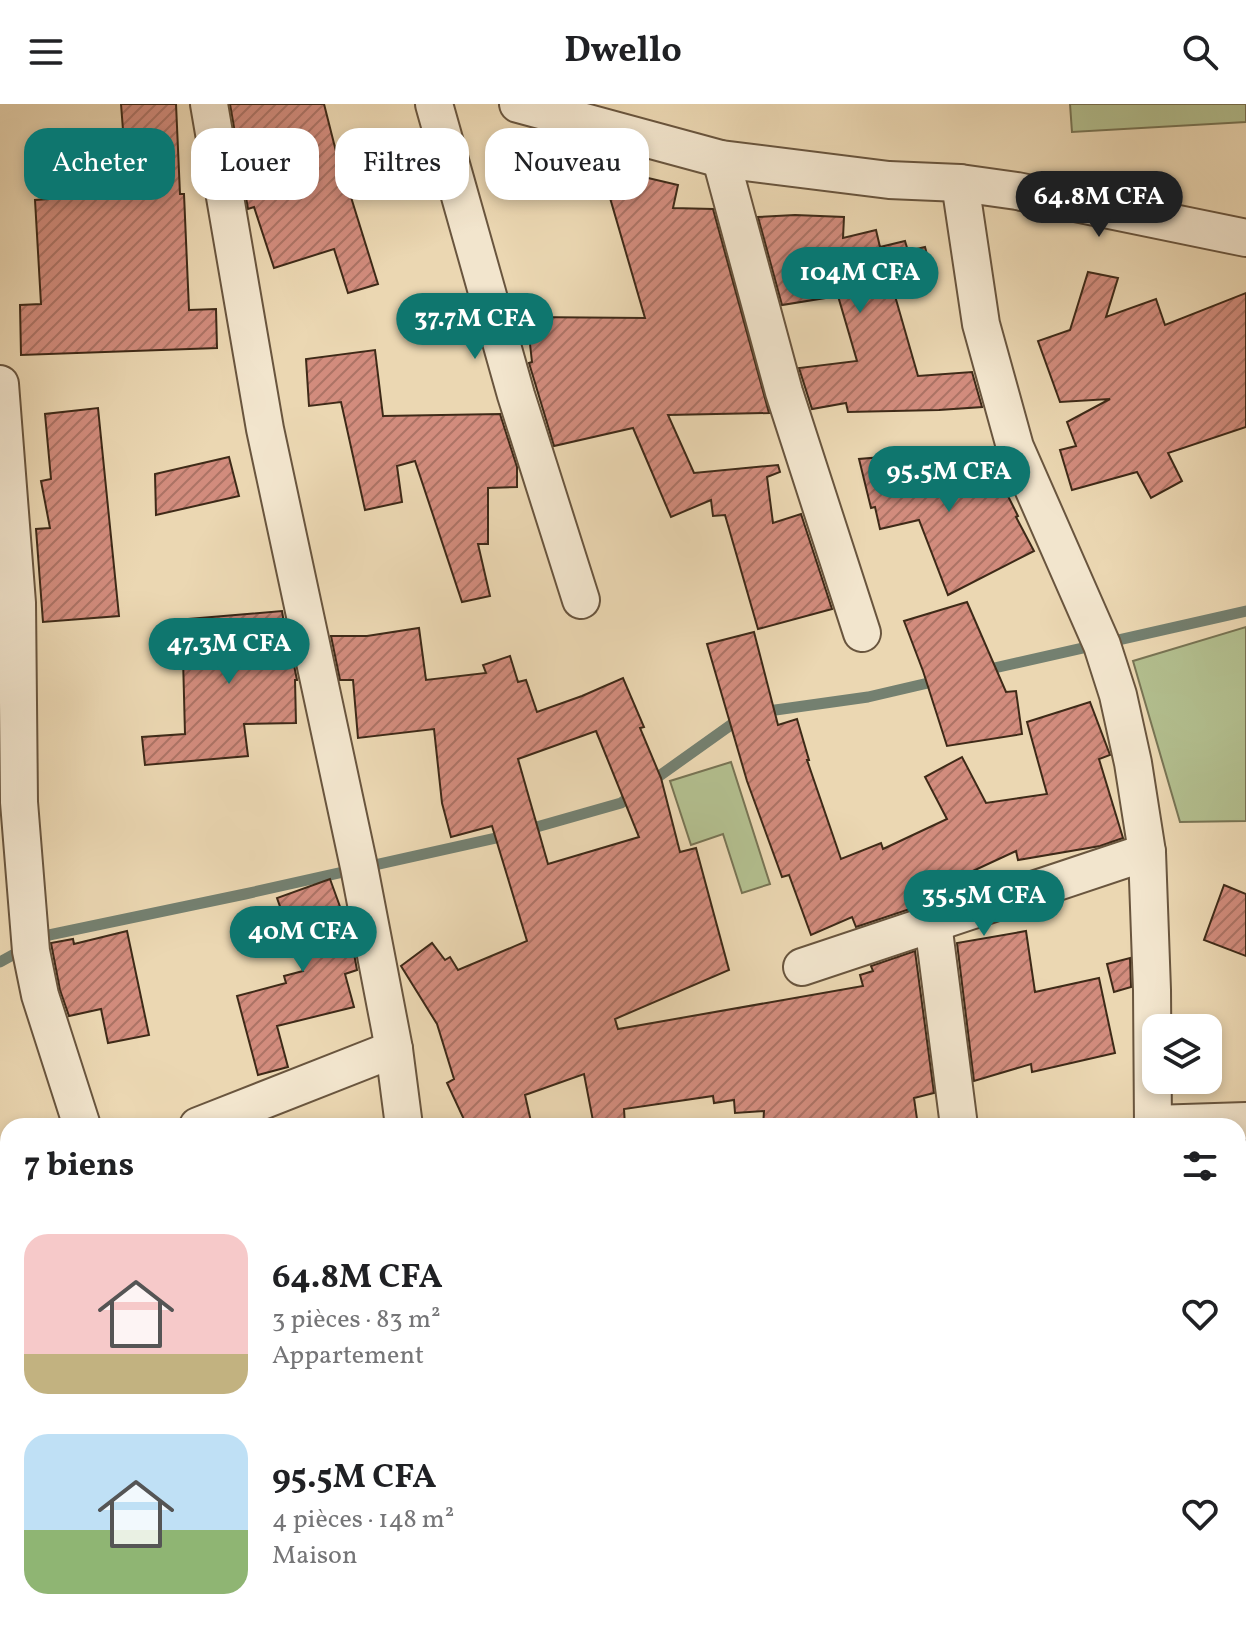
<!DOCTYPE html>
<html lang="fr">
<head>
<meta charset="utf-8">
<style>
  :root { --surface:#fff; --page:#f6f6f6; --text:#202124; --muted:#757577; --accent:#0f766e }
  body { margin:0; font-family:Vollkorn,serif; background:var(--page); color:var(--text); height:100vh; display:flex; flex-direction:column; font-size:30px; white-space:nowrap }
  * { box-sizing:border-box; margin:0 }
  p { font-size:26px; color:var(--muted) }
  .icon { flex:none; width:44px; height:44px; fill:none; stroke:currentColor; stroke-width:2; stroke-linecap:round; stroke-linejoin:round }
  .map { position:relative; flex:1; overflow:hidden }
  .sheet { position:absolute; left:0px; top:1014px; width:1246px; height:514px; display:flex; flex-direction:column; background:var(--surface); border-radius:24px 24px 0 0; box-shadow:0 4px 12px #0003 }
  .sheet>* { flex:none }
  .top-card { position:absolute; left:24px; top:24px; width:800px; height:72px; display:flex; gap:16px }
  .controls { position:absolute; left:1142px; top:910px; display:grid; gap:16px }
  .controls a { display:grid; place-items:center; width:80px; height:80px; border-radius:16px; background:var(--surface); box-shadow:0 4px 12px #0003; font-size:40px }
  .price { position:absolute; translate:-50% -68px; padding:0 18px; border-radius:28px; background:var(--accent); color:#fff; font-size:26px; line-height:52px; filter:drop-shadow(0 2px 4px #0008) }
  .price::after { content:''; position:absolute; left:50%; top:48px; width:24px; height:18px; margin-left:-12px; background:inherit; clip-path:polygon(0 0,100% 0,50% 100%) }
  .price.active { background:#222; color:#fff }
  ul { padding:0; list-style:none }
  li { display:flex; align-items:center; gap:24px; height:200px; padding:0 24px }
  li span { display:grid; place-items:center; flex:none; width:224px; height:160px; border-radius:24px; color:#555 }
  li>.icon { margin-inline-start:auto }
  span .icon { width:96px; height:96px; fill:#fffc; stroke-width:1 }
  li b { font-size:34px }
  h2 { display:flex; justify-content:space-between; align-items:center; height:96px; padding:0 24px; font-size:34px }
  .pill { padding:0 28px; border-radius:24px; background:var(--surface); box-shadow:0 4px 12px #0003; font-size:28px; line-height:72px }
  .pill.active { background:var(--accent); color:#fff }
  header { display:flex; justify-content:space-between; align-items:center; height:104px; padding:0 24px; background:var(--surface); font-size:36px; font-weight:700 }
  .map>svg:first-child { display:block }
  .green { fill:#b3bf8f; stroke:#787454; stroke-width:2 }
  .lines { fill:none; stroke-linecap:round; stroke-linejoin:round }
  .stream { stroke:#748070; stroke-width:11 }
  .building { fill:url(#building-hatch); stroke:#3e2a18; stroke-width:2; fill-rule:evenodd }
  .street-casing { stroke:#69553e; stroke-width:40 }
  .street { stroke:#f2e5cd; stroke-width:36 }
</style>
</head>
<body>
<header><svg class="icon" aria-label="menu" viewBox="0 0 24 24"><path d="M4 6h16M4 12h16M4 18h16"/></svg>Dwello<svg class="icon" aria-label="search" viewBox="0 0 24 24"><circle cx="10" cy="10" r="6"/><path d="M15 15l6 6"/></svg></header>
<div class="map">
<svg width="1246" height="1527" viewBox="0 0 1246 1527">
  <defs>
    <pattern id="building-hatch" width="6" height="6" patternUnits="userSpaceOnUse" patternTransform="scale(2)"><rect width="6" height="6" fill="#d28c7d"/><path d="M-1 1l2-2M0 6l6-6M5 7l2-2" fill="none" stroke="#ac7365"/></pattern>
  </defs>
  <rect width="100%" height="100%" fill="#ebd7b2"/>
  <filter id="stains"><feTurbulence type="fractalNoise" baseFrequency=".0025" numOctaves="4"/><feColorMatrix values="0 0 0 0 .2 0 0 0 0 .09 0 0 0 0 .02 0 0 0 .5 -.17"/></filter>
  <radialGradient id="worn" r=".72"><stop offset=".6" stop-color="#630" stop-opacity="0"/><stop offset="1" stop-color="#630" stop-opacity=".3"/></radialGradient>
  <g class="green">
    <path d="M1070,0h176v18l-174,10z"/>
    <path d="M1246,523v194l-66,1 -47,-161z"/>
    <path d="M731,658l39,122 -28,9 -19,-59 -32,11 -21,-64z"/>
  </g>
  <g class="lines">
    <g class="stream">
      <path d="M981,567l265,-60"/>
      <path d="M761,608l107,-15 73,-17"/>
      <path d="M648,680l94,-67"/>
      <path d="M526,726l95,-27 13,-9"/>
      <path d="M0,858l49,-27 196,-41 264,-59"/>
    </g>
  </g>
  <g class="building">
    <path d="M121,0h55l4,90h4l5,116 27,-1 1,39 -196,7 -1,-50 21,-1 -6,-104 85,-6 -2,-51h6z"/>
    <path d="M230,0h94l23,91 3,-1 28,90 -30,9 -14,-44 -60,19 -20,-61 -6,2z"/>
    <path d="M601,63l77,18 -5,23 40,1 56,204 -101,2 26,58 84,-8 2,7 -13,5 6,46 28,-9 31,95 -74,20 -33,-114 -12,1 -2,-16 -40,17 -38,-89 -79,18 -25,-83 3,-1 -5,-45 118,1z"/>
    <path d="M795,111l49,2 -1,21 33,-8 4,17 25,-6 3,10 17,-4 8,31 -40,11 25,87 54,-4 10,35 -43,3 -91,2 -2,-9 -34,6 -13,-41 58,-7 -19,-65 -56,9 -24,-88z"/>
    <path d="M1088,168l30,6 -12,39 50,-18 9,26 81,-32v134l-78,26 14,28 -31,17 -14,-26 -65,18 -12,-40 16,-4 -9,-24 43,-23 -50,3 -22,-61 32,-11z"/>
    <path d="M375,246l8,66 117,-2 17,53v20l-29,1v56h-10l12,52 -28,6 -47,-141 -18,5 5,36 -37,8 -24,-108 -32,4 -3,-47z"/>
    <path d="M98,304l21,208 -76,6 -7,-93 14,-1 -9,-47 10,-2 -6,-65z"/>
    <path d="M943,348l9,31 39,-21 27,54 -2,1 18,34 -86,44 -29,-75 -39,9 -5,-22 -4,1 -12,-49z"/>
    <path d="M229,353l10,39 -83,19 -1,-41z"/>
    <path d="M967,498l39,90 10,-1 6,43 -75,12 -24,-75 -19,-50z"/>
    <path d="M282,507l4,25h2l9,44h-2l1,43 -52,1 4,32 -103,9 -3,-28 43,-3 -2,-76h-2l-4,-38z"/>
    <path d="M419,524l7,52 60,-7 -3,-8 27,-9 8,26 8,-2 11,32 45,-16 41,-18 21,49 -4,1 21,50 19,74 16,-4 33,122 -114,49 3,10 245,-43 -3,-11 13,-4 -2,-5 44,-15 19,142 -20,5 4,28h-155l1,-15 -29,2 -1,-13 -20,3 -1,-7 -89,13 1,17h-31l-10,-52 -59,21 7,31h-65l-20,-43 7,-4 -17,-55 -36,-58 31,-23 13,17 5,-3 8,13 69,-29 -35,-115 -41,11 -9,-34 -8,-74 -76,9 -5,-58h-13l-9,-44h36zM596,627l43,106 -91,27 -30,-105z"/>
    <path d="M754,528l24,93 19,-6 12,41h-2l34,99 40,-16 2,6 64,-30 -22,-42 37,-20 24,46 61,-9 -20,-72 63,-20 20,53 -11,4 24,79 -23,8 -82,14 -2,-9 -95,44 4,9 -69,23 -4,-10 -41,18 -22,-60 -7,2 -35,-96 -40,-137z"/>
    <path d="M330,775l21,58 6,33 -12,4 9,33 -77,19 11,41 -30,8 -21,-79 49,-13 -2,-7 19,-5 -26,-73z"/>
    <path d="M1224,781l22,9v62l-42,-16z"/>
    <path d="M127,827l22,104 -41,8 -7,-34 -32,7 -9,-26 -9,-47 22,-4 1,5z"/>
    <path d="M1026,827l9,61 64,-14 16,75 -83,19 -1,-8 -57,17 -17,-138z"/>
    <path d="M1130,854l1,29 -17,5 -7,-28z"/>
  </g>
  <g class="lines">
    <g class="street-casing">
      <g id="street">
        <path d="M209,0l56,325 94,438 35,182 10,77"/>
        <path d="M434,0l82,291 65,205"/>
        <path d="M518,0l203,55 168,21 71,3 57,8 229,47"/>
        <path d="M721,55l63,233 78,241"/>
        <path d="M960,79l21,141 34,123 87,198 16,50 15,68 14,89 5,138 1,136"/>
        <path d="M0,280l17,219 2,199 12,149 9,44 42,131"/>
        <path d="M933,819l26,203"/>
        <path d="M802,863l345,-115"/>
        <path d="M1153,1020l93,-3"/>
        <path d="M198,1022l196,-77"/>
        <path d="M4,1109l4,10"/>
        <path d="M187,1520l3,7"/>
        <path d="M1106,1520l1,7"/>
        <path d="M56,1527l14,-7"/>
        <path d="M484,1527l14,-7"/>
      </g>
    </g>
    <use href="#street" class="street"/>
  </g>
  <rect width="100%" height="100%" filter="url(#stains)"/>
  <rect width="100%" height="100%" fill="url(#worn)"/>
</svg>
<div class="controls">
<a><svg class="icon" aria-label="layers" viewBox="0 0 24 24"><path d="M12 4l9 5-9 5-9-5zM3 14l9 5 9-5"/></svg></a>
</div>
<b class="price active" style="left:1099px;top:135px">64.8M CFA</b>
<b class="price" style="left:860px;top:211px">104M CFA</b>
<b class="price" style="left:475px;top:257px">37.7M CFA</b>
<b class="price" style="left:949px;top:410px">95.5M CFA</b>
<b class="price" style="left:229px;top:582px">47.3M CFA</b>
<b class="price" style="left:984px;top:834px">35.5M CFA</b>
<b class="price" style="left:303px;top:870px">40M CFA</b>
<div class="top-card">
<a class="pill active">Acheter</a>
<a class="pill">Louer</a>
<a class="pill">Filtres</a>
<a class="pill">Nouveau</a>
</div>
<section class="sheet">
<h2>7 biens<svg class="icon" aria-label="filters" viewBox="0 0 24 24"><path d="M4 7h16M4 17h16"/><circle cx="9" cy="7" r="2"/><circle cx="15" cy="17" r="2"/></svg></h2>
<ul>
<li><span style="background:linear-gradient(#f6c9c9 75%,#c2b280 0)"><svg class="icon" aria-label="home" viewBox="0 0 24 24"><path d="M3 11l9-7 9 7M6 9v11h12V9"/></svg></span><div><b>64.8M CFA</b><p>3 pièces · 83 m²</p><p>Appartement</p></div><svg class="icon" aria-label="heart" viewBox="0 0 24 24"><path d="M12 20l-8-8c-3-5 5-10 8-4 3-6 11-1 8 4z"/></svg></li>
<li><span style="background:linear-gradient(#bfe0f5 60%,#8fb573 0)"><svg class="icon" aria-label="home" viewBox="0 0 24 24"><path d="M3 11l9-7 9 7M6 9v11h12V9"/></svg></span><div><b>95.5M CFA</b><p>4 pièces · 148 m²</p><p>Maison</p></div><svg class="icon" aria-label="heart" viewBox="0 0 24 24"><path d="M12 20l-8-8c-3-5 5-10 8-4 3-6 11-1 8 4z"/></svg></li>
</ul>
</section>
</div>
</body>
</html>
